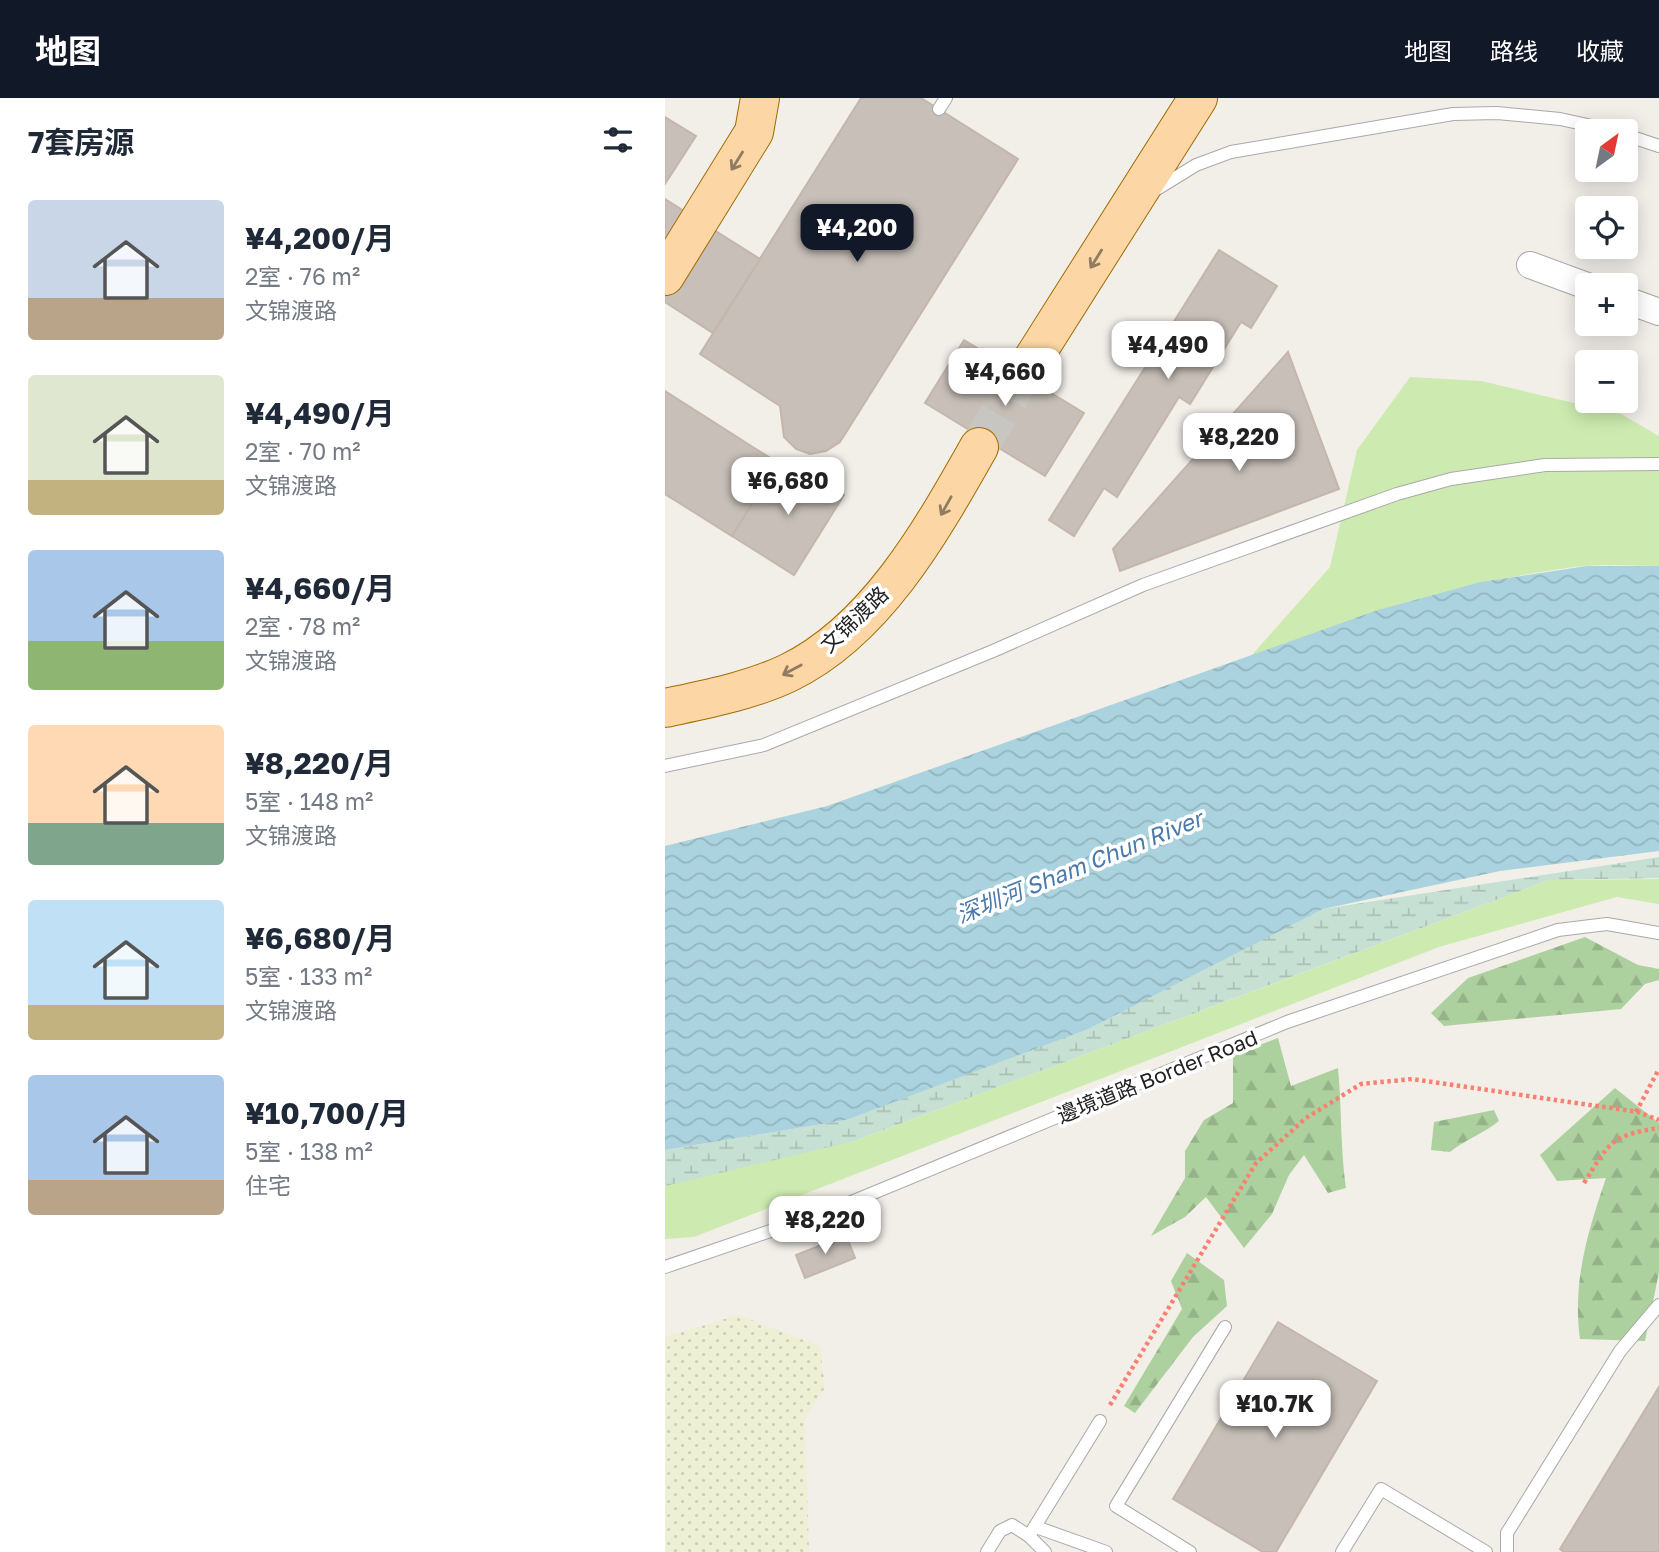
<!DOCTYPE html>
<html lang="zh">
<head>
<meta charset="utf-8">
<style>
  :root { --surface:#fff; --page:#f2f2f3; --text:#1f2937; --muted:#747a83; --accent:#111827 }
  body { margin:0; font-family:"Golos Text","Noto Sans SC",sans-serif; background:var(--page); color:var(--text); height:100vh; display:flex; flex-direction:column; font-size:26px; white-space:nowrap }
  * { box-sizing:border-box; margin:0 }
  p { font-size:23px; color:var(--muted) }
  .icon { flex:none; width:38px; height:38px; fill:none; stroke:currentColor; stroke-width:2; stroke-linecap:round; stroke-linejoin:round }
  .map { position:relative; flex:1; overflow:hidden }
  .sheet { display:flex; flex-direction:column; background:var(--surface); width:665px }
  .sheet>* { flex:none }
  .needle { width:46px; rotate:33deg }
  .fabs { position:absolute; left:910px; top:21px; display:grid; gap:14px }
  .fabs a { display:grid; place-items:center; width:63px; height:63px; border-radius:7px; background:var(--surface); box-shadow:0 4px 18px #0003; font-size:35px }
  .price { position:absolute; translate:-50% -60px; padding:0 16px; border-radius:14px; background:#fff; color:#222; font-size:23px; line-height:46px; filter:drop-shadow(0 2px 4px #0008) }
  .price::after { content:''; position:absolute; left:50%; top:42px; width:21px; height:16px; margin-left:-10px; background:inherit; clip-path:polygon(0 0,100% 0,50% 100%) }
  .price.current { background:var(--accent); color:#fff }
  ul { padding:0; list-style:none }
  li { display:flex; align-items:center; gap:21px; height:175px; padding:0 28px }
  li span { display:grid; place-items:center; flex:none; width:196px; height:140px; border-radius:7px; color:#555 }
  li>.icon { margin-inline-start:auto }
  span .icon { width:84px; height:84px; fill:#fffc; stroke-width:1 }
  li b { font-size:30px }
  h2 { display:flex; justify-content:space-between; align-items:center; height:84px; padding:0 28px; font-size:30px }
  header { display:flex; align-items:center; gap:42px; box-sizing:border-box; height:98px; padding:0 35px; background:var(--accent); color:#fff }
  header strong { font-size:33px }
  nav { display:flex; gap:38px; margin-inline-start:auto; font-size:24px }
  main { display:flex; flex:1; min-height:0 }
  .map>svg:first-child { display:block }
  .farmland { fill:url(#farmland-dots) }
  .grass { fill:#cdebb0 }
  .forest { fill:url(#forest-firs) }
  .wetland { fill:url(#wetland-marsh) }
  .water { fill:url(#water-waves) }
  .building { fill:#c7bfb8; stroke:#c4b6ab; stroke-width:2 }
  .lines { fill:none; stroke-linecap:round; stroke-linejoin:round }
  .primary-tunnel { stroke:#c8c6c1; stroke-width:38; stroke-dasharray:38 19; stroke-linecap:butt }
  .service-casing { stroke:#a9a9a9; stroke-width:14 }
  .minor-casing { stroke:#a9a9a9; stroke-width:28 }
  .primary-casing { stroke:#a06b00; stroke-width:40 }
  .path { stroke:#fa8072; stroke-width:4.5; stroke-dasharray:3.5 3.5; stroke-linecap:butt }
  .service { stroke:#fff; stroke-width:12 }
  .minor { stroke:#fff; stroke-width:26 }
  .primary { stroke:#fcd6a4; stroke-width:38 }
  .oneway { stroke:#8f7c63 }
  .labels { text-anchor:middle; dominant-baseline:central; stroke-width:7; stroke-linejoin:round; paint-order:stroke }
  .street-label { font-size:21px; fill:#222; stroke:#fff }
  .water-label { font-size:23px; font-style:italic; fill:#4a7aab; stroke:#fff }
</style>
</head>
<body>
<header>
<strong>地图</strong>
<nav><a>地图</a><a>路线</a><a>收藏</a></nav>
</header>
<main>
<section class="sheet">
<h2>7套房源<svg class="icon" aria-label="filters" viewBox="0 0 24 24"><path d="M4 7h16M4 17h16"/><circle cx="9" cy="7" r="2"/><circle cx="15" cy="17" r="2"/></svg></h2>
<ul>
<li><span style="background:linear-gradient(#c9d6e8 70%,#b9a48a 0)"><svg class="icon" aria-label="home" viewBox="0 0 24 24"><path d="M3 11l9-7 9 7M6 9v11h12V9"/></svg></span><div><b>¥4,200/月</b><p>2室 · 76 m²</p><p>文锦渡路</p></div></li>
<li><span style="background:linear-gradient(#dfe7d0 75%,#c2b280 0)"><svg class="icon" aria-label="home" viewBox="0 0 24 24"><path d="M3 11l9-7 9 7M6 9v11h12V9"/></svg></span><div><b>¥4,490/月</b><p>2室 · 70 m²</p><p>文锦渡路</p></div></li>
<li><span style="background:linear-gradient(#a9c7e8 65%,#8fb573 0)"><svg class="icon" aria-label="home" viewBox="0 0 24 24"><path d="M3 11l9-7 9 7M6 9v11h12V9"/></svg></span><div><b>¥4,660/月</b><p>2室 · 78 m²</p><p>文锦渡路</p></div></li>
<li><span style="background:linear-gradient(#ffd9b3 70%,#7fa58c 0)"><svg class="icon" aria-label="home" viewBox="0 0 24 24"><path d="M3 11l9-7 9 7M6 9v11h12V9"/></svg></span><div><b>¥8,220/月</b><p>5室 · 148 m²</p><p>文锦渡路</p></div></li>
<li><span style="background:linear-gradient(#bfe0f5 75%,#c2b280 0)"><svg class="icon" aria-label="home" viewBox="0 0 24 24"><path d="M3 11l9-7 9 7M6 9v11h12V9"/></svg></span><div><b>¥6,680/月</b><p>5室 · 133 m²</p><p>文锦渡路</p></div></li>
<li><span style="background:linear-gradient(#a9c7e8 75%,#b9a48a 0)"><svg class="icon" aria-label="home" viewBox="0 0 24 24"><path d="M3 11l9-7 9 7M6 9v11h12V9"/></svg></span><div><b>¥10,700/月</b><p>5室 · 138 m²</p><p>住宅</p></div></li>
</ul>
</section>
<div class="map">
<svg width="994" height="1454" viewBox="0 0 994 1454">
  <defs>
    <pattern id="farmland-dots" width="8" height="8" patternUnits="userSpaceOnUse" patternTransform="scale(1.75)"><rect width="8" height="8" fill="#eef0d5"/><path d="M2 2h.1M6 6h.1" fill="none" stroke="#ccceb7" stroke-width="1.8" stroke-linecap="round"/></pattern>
    <pattern id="forest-firs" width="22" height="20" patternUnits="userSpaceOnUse" patternTransform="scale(1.75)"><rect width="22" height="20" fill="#add19e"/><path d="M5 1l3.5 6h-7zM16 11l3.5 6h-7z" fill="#95b388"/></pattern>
    <pattern id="wetland-marsh" width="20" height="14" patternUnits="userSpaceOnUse" patternTransform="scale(1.75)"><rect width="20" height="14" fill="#c6e0d4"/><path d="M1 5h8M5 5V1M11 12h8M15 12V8" fill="none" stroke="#aac0b6"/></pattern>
    <pattern id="water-waves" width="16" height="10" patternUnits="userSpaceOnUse" patternTransform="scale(1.75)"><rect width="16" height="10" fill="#aad3df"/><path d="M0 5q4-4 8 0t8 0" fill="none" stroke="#92b5bf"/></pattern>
  </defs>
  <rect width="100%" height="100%" fill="#f2efe9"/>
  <path class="farmland" d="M73,1217l82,31 5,42 -20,30 4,134h-144v-215z"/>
  <g class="grass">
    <path d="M745,279l71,4 140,33 38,22v130c-25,0 -50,-2 -75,0 -116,13 -223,50 -333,90l79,-89 27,-117z"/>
    <path d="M994,781v25l-42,-7 -178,50 -745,290 -29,2v-57l195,-43 689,-259z"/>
  </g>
  <g class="forest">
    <path d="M920,839l53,28 21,4v11l-14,4 -24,25 -177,17 -13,-13 37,-35z"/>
    <path d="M613,940l13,48 47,-18c4,40 2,79 8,120l-18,5 -24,-38 -15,20 -17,39 -28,34 -38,-51 -21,20 -34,19 34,-58v-27l19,-31 29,-17v-48z"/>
    <path d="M950,990l44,35v149l-14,69 -65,-2c-8,-57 8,-108 26,-161l-49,3 -17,-26z"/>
    <path d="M829,1012l5,11c-16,13 -33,18 -49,31l-19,-2 3,-28z"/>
    <path d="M522,1155l37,27 3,26 -34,31 -58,76 -11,-7 58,-97 -11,-28z"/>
  </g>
  <path class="wetland" d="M994,759v21l-110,2 -695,261 -189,45v-36l181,-30 477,-211z"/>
  <path class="water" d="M922,468h72v285l-159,20 -177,38 -235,120 -242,91 -181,30v-304l162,-40 551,-196 103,-28z"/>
  <g class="building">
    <path d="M196,0h60l97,61 -178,283 -14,9 -16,3 -14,-5 -12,-12 -4,-31 -80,-52z"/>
    <path d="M0,19l31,19 -31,48z"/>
    <path d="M0,101l95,60 -47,74 -48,-31z"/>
    <path d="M554,152l58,36 -26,42 -10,-6 -51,82 -11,-7 -62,100 -13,-9 -30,48 -25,-16z"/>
    <path d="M299,242l120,73 -39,63 -120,-73z"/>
    <path d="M623,254l51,137 -219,82 -7,-22z"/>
    <path d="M0,293l113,72 -46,73 -67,-42z"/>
    <path d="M113,365l17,11 5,-7 44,28 -50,80 -62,-39z"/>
    <path d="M181,1137l9,23 -50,20 -9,-23z"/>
    <path d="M613,1224l99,59 -101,171h-13l-90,-53z"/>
    <path d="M994,1289v165h-95l-4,-3z"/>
  </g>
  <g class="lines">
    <path class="primary-tunnel" d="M314,349l50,-82"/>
    <g class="service-casing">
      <g id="service">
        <path d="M274,11l7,-11"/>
        <path d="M961,37l33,11"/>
        <path d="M492,91l39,-24 35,-13 222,-38 44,-1 63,6 55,12"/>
        <path d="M0,668l99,-21 229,-94 150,-66 254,-91 54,-15 94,-14 114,-1"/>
        <path d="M0,1169l167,-57 455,-188 271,-92 49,-6 52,9"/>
        <path d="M371,1429l70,25"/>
        <path d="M322,1454l13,-21 12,-6 17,11"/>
        <path d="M380,1454l-16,-16 71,-115"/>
        <path d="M525,1454l-74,-46 109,-179"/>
        <path d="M677,1454l39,-63 105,63"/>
        <path d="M842,1454v-19l113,-182 39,-46"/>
      </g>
    </g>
    <g class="minor-casing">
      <g id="minor">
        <path d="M865,167l57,21"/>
        <path d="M961,202l33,12"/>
      </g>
    </g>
    <g class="primary-casing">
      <g id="primary">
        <path d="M0,178l89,-144 6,-34"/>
        <path d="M364,267l169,-267"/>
        <path d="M0,610c42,-9 85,-17 123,-35 89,-43 145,-145 191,-226"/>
      </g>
    </g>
    <g class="path">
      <path d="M971,1014l23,-43"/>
      <path d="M919,1085c25,-40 27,-48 75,-55"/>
      <path d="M445,1307l146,-242 50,-45 55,-34 51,-5 226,33 21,8"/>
    </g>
    <use href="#service" class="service"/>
    <use href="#minor" class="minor"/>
    <use href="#primary" class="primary"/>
  </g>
  <defs><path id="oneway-shaft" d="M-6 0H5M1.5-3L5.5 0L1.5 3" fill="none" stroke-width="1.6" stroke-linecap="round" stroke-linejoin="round" transform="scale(1.75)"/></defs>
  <g class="oneway">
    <use href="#oneway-shaft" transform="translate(72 63) rotate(122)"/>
    <use href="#oneway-shaft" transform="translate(431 161) rotate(122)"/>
    <use href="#oneway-shaft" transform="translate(281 408) rotate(119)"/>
    <use href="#oneway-shaft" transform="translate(127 572) rotate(152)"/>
  </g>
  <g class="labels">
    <g class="street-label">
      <text transform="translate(189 521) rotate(-44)">文锦渡路</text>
      <text transform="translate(492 978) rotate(-22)">邊境道路 Border Road</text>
    </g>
    <g class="water-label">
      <text transform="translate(414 768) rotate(-22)">深圳河 Sham Chun River</text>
    </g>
  </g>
</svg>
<div class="fabs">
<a><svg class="needle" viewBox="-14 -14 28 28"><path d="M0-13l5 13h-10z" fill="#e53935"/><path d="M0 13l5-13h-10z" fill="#747a83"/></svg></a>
<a><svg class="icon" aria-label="locate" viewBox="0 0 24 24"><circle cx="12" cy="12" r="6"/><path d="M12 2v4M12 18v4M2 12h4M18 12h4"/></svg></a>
<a>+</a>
<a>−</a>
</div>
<b class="price current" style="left:192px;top:166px">¥4,200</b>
<b class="price" style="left:503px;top:283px">¥4,490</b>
<b class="price" style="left:340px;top:310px">¥4,660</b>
<b class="price" style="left:574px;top:375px">¥8,220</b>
<b class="price" style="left:123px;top:419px">¥6,680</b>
<b class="price" style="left:160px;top:1158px">¥8,220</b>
<b class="price" style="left:610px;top:1342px">¥10.7K</b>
</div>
</main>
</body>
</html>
